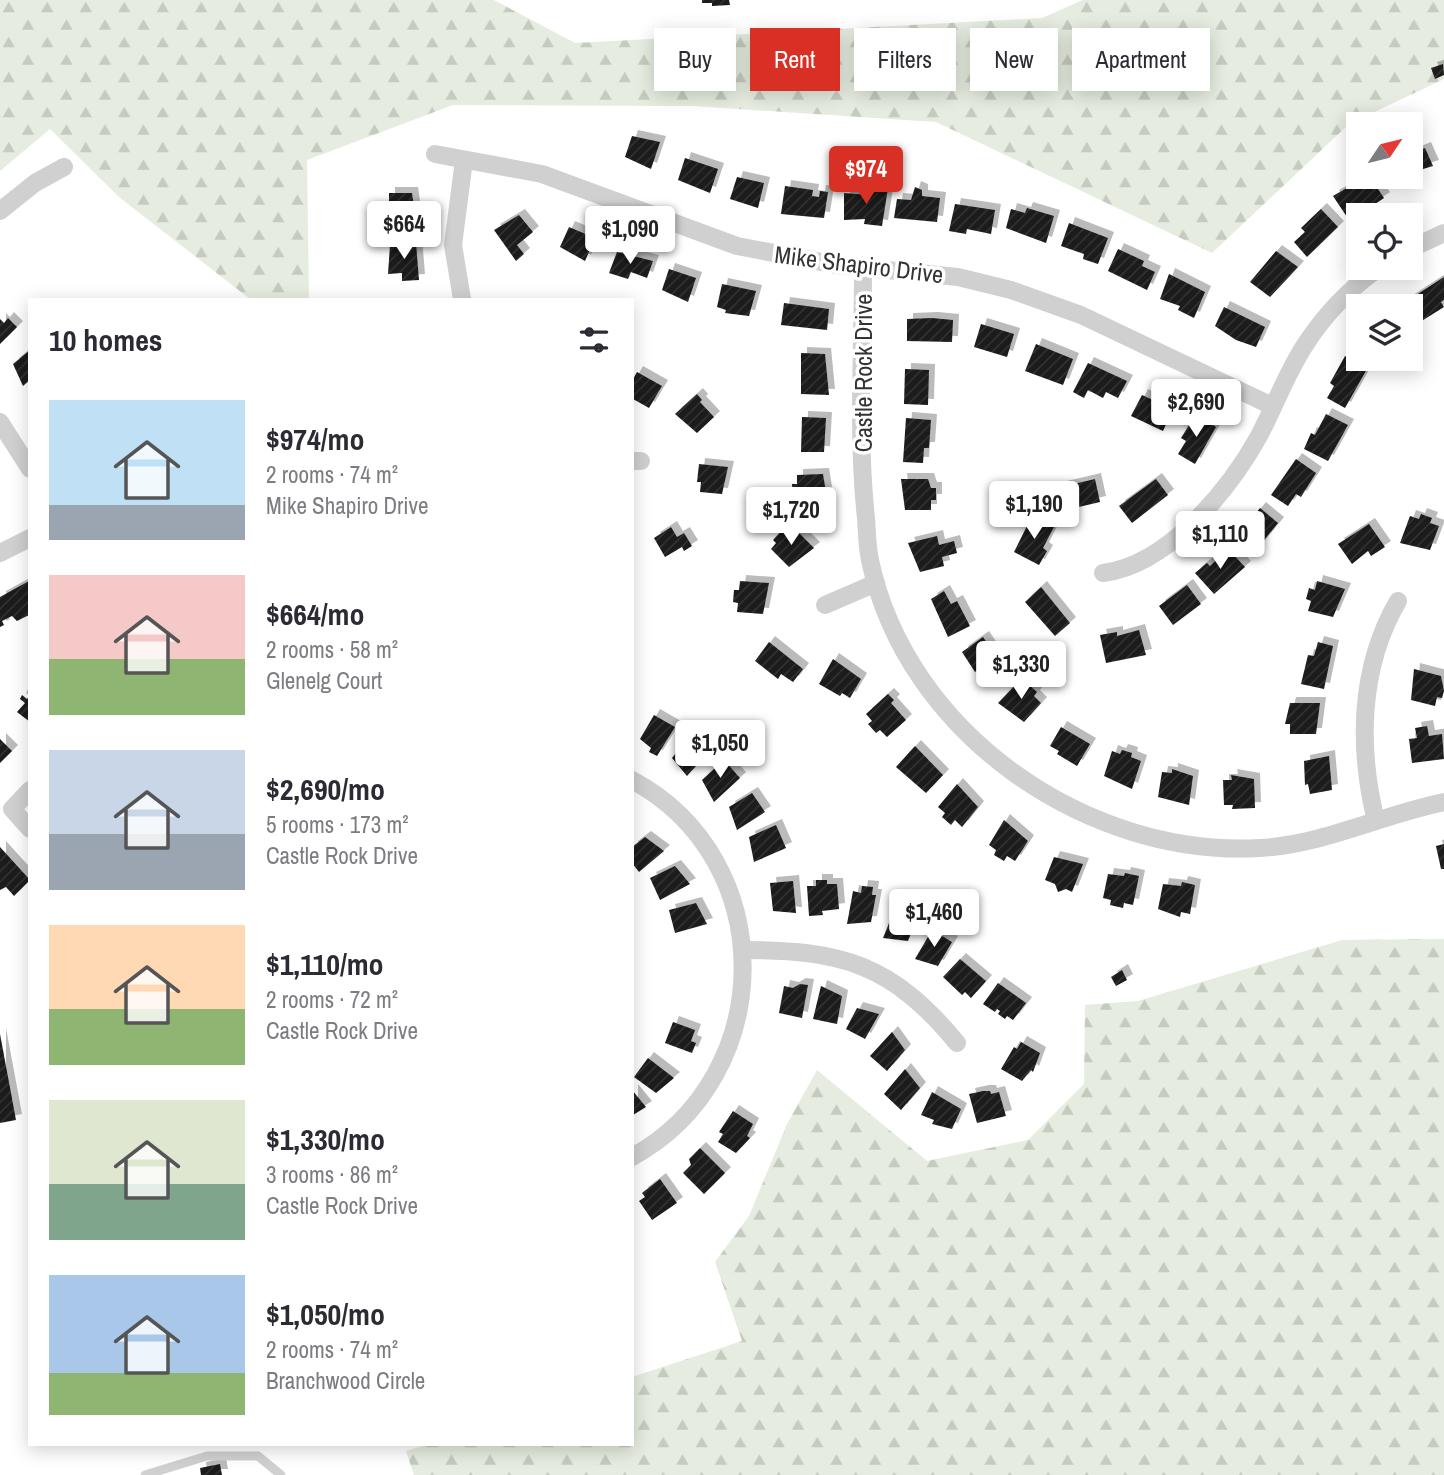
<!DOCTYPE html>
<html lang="en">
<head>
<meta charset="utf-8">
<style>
  :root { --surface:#fff; --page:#f2f2f3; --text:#2b2b33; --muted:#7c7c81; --accent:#d93025 }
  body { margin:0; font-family:"Archivo Narrow",sans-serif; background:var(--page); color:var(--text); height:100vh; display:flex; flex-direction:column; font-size:26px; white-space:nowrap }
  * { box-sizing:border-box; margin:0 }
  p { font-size:23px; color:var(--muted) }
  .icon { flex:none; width:38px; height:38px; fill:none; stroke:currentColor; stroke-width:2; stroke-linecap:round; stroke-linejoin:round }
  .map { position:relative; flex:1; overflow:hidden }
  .panel { position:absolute; left:28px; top:298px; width:606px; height:1148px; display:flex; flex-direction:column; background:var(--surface); border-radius:0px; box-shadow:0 4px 18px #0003 }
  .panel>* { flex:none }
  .top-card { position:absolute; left:654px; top:28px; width:665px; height:63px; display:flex; gap:14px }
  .needle { width:46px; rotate:55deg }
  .buttons { position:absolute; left:1346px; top:112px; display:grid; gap:14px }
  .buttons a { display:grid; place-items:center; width:77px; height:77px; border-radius:0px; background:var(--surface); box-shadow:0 4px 18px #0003; font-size:35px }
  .price { position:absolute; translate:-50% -60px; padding:0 16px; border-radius:7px; background:#fff; color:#222; font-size:23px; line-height:46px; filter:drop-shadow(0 2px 4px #0008) }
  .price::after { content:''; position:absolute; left:50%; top:42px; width:21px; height:16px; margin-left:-10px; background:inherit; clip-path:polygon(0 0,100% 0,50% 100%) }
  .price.active { background:var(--accent); color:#fff }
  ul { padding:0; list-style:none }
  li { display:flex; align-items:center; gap:21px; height:175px; padding:0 21px }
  li span { display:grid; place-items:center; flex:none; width:196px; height:140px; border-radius:0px; color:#555 }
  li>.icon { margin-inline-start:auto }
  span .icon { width:84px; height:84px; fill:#fffc; stroke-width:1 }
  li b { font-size:30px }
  h2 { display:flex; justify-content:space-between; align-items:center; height:84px; padding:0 21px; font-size:30px }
  .tag { padding:0 24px; border-radius:0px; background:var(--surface); box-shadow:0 4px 18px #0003; font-size:24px; line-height:63px }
  .tag.active { background:var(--accent); color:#fff }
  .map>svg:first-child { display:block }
  .forest { fill:url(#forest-firs) }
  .building { fill:url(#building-hatch); filter:url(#shadow) }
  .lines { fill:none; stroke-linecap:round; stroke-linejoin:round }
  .service { stroke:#d0d0d0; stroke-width:9 }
  .minor { stroke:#d0d0d0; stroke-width:18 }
  .labels { text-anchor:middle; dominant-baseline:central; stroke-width:7; stroke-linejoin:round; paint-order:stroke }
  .street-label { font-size:24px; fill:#333; stroke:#fff }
</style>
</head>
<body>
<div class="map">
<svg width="1444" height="1475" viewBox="0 0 1444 1475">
  <defs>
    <pattern id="forest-firs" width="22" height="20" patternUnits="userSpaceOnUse" patternTransform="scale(1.75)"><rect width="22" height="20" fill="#e6ecdf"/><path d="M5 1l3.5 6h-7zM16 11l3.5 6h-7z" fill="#c6cbc0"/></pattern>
    <pattern id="building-hatch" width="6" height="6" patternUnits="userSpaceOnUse" patternTransform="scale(1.75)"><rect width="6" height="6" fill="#1a1a1a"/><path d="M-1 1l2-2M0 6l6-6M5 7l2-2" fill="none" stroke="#333"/></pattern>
    <filter id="shadow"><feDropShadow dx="6" dy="-6" stdDeviation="0" flood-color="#0004"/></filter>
  </defs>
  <rect width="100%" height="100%" fill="#fff"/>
  <g class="forest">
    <path d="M0,0h494l81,43 467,-25 41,-18h361v79l-95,45 -137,129 -276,-131 -244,-16 -239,-1 -146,55 2,139h-59l-131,-102 -69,-68 -50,42z"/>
    <path d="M1444,939v536h-1030l-8,-24 23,-7h203v-67l110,-36 -27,-79 34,-46 38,-92 30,-54 110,91 101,-21 56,-56 1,-79 53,-4 204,-61z"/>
  </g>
  <g class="building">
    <path d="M702,0h27l1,5 -18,1v-3h-10z"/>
    <path d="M1443,64l1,11 -9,4 -4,-11z"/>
    <path d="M632,136l28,6 -9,27 -26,-12z"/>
    <path d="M1425,148l8,18 -23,7v-19z"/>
    <path d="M685,158l33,11 -8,24 -32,-13z"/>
    <path d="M737,177l27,6 -6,25 -28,-9z"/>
    <path d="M1365,177h5l14,21 -15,10 -3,-4 -19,13 -14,-21z"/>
    <path d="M785,186l28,4 -1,6 7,1 1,-6 8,1 -4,26 -43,-4z"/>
    <path d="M869,187l19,1 -6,38 -18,-2 1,-5 -21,1v-27l25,2z"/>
    <path d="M915,187l7,3v6l18,2 -3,24 -43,-4 3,-19 14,1z"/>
    <path d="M389,193h23l3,21h-15v8h-15v-10h4z"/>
    <path d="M955,204l40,6 -4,24 -24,-5 -1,5 -17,-3z"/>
    <path d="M1027,208l27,8 -8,27 -40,-15 5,-19 14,4z"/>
    <path d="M1321,209l17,18 -31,30 -13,-15 11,-10 -4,-4z"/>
    <path d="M519,215l14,17 -16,13 7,9 -8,7 -22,-31z"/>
    <path d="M1069,223l39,15 -10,26 -15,-5 1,-5 -23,-8z"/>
    <path d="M569,227l26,11 -10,23 -25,-14z"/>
    <path d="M416,243l3,37 -17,1v-8l-14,1 2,-29z"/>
    <path d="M1118,249l26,12 -2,5 13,6 -8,18 -39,-19z"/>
    <path d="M1276,251l22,16 -28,30 -20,-15z"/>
    <path d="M617,252l36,9 -6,17 -16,-6 -3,7 -19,-6z"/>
    <path d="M669,269l27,9 -8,24 -26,-12z"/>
    <path d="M1169,274l36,18 -11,26 -16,-8 2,-4 -20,-7z"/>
    <path d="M1444,277v23l-3,2 3,5 -24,15 -13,-21z"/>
    <path d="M722,284l34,7 -7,25 -24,-3 1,-3 -9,-3z"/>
    <path d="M784,303l45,6 -2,21 -46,-5z"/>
    <path d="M1224,307l41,20 -9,20 -20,-7 -21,-14z"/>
    <path d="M8,318l9,9 -17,17v-25l4,4z"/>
    <path d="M932,318l21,2 -1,22 -45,-1v-22z"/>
    <path d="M981,324l33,10 -7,23 -33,-10z"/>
    <path d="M1036,344l37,15 -10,26 -38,-14z"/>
    <path d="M30,350v30l-7,6 -10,-22z"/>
    <path d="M801,353l24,1 4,41 -28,-1z"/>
    <path d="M1345,356l22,13 -22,39 -18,-10 7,-12 -4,-3z"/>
    <path d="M1088,363l39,18 -9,17 -12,-6 -3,6 -15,-8 -4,8 -11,-6z"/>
    <path d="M905,369l24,1 -1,35 -24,-1z"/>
    <path d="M637,372l25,14 -13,22 -16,-9 -1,-18z"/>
    <path d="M697,394l5,6 -2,2 14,15 -17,16 -22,-19z"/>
    <path d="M1142,395l31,14 -10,22 -32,-15z"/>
    <path d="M1196,414l20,13 -21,37 -17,-10 8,-13 -5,-3z"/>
    <path d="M1326,414l22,11 -20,36 -24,-12 7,-16 4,2z"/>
    <path d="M802,417l24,1 -2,34h-23z"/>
    <path d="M906,418l25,2 -2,28h-5l-1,15 -20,-1z"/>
    <path d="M1296,459l20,14 -15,24 -5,-3 -8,12 -17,-11z"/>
    <path d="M699,464l29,3 -6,27 -22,-2 1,-10h-4z"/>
    <path d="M823,474l5,31 -30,1v-10h-5l-1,-12h5v-9z"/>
    <path d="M901,479h27l3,9h5v12h-5v10h-26z"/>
    <path d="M1095,479l5,23 -34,8 -5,-23z"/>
    <path d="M1156,479l12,16 -36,28 -13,-17z"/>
    <path d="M1260,508l18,15 -22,27 -18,-15z"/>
    <path d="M1421,514l11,4 -2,5 9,3 -9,24 -30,-7 10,-27 9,3z"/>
    <path d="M1032,516l22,11 -11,21 4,3 -8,14 -25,-13z"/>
    <path d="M1369,524l16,23 -14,9 -3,-5 -16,13 -14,-20z"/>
    <path d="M671,527l6,10 7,-4 8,13 -8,5 -2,-4 -17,10 -11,-19z"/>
    <path d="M793,527l21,21 -25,19 -18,-18 5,-6 -3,-3 9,-10 4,4z"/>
    <path d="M937,536l2,9 15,-4 3,12 -15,4 2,9 -24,6 -12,-29z"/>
    <path d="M1228,549l17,18 -31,27 -19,-21 12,-10 3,3z"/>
    <path d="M29,581v34l-12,6 -5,-5 -10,5 2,4 -4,2v-30z"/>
    <path d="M740,581l29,2 -6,31 -26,-2 1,-9 -5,-1 1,-12h5z"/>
    <path d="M1317,581l28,8 -12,28 -25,-6 3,-10 -5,-2 3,-11 6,2z"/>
    <path d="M1187,585l14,19 -28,21 -14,-19z"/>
    <path d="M1041,587l29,36 -15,13 -30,-34z"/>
    <path d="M944,591l7,13 6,-3 13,25 -22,11 -17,-38z"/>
    <path d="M1139,630l7,25 -40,8 -6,-28 17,-3v4z"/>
    <path d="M983,637l19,28 -18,12 -5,-8 -4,3 -13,-20z"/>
    <path d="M769,642l34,27 -10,13 -12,-8 -3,5 -23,-18z"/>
    <path d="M1318,642l15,4 -9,43 -23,-5 7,-29 6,1z"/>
    <path d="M833,659l28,20 -11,19 -8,-5 -2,3 -21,-12z"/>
    <path d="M1414,669l27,7 3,15 -2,7 -5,-1 -2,9 -24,-6z"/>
    <path d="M1018,682l7,6 3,-4 9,8 -3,4 7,7 -17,19 -26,-19z"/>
    <path d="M888,694l6,6 -3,3 15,17 -19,17 -7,-7 -4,3 -8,-9 4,-3 -6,-7z"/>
    <path d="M22,695l5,4 3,-4v27l-13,-10 8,-9 -5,-4z"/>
    <path d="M1290,703h30l-4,31h-26v-10h-5z"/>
    <path d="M654,715l21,12 -18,29 -8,-4 2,-4 -11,-9z"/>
    <path d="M1427,726l2,10 13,-2 2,25 -32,4 -3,-24 8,-1 -2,-10z"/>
    <path d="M1061,727l29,17 -13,22 -20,-12 2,-3 -9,-5z"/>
    <path d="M690,736l19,15 -22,25 -15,-18z"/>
    <path d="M0,739l12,12 -12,12z"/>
    <path d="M915,746l28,29 -17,18 -30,-26z"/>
    <path d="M1122,750l10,3 -1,4 10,4 -9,28 -28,-13 8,-25 8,3z"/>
    <path d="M1329,756l3,34 -22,4 -2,-10 -3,1 -1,-24z"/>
    <path d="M724,760l16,18 -26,24 -12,-22z"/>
    <path d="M1172,769l21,7 -4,29 -31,-8 4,-25 10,1z"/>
    <path d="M1231,775l23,4 1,29 -23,1 1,-4h-9l-1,-25h9z"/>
    <path d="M957,784l21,23 -16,20 -7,-7 -4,5 -9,-8 3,-4 -7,-6z"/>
    <path d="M752,793l13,19 -28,18 -8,-23z"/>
    <path d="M1004,820l24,21 -13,20 -8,-5 -3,5 -10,-6 2,-5 -7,-5z"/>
    <path d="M776,825l10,23 -32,14 -5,-25z"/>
    <path d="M645,837l19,14 -25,21 -7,-9v-16z"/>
    <path d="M1444,844v25h-3l-5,-23z"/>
    <path d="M0,847l30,33 -16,16 -8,-9 -6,3z"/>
    <path d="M1054,857l29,7 -11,28 -6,-3 -8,3 -3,-8 -10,-4z"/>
    <path d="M675,866l15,18 -30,16 -10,-22z"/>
    <path d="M1125,873l14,3 -6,29 -9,-2 -1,5 -13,-3 1,-5 -8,-2 5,-24 16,2z"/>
    <path d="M816,880h11v4h10l2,25 -17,2 1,4 -14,1 -2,-30h9z"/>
    <path d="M793,881l3,32 -23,-2 -3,-28z"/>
    <path d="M1182,882l13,3 -5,29 -9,-2 -1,5 -22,-8 5,-25 18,2z"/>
    <path d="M862,886l11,1 -1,8h4l-5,27 -24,2 6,-33 8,2z"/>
    <path d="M696,903l11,21 -32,9 -6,-23z"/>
    <path d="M896,906l22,9 -10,26 -25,-3z"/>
    <path d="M932,930l20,12 -14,24 -23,-7z"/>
    <path d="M960,959l26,22 -15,17 -6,-6 -3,3 -19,-18z"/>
    <path d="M1122,970l5,10 -11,6 -5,-9z"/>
    <path d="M998,983l28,20 -13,17 -6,-4 -2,3 -7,-5 2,-3 -3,-2 -2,3 -12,-8z"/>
    <path d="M800,984l8,1 -6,33 -23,-5 5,-27 9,2z"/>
    <path d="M821,986l21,10 -5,28 -24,-5z"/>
    <path d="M857,1008l22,6 -14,25 -19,-10z"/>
    <path d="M673,1022l22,8 -4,11 5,2 -4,10 -27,-10z"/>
    <path d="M892,1032l13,18 -18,21 -17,-15z"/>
    <path d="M0,1034l16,86 -16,3z"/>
    <path d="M1021,1042l19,11 -7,19 -2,-2 -9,11 -21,-12 13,-22 3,2z"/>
    <path d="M648,1058l26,20 -18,15 -22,-16z"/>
    <path d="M905,1069l15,19 -19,22 -17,-16z"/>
    <path d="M632,1090l14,17 -13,8 -1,-2z"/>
    <path d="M983,1091h7l1,3 8,-2 7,24 -29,7 -8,-29z"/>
    <path d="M932,1092l29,17 -9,20 -20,-5 2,-4 -13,-5z"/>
    <path d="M733,1111l20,13 -6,12 3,2 -14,15 -18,-11 5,-8 -4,-2z"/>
    <path d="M700,1148l25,25 -21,21 -21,-21 8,-8 -2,-6z"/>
    <path d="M660,1179l17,24 -25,17 -13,-19 6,-4 -3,-4z"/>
    <path d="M220,1464l2,11h-21l-1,-7z"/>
  </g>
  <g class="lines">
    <path class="service" d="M145,1475l62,-19h51l23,19"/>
    <g class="minor">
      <path d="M435,154l107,20 195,72 100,19 121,12 53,13 70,25 191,91"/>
      <path d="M0,211l35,-28 29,-16"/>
      <path d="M1410,249l34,-16"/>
      <path d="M863,269c0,82 -6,166 3,249 1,14 1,28 4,42 36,173 217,298 390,288 65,-4 121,-33 184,-46"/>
      <path d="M462,299l-9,-54 11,-85"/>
      <path d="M0,422l30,47"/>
      <path d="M632,461h9"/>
      <path d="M0,553l30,-15"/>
      <path d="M1103,573c65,-8 126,-83 156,-137 16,-30 27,-62 46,-91 20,-31 44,-56 74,-77"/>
      <path d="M825,605l51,-22"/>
      <path d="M632,780c149,80 146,297 0,377"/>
      <path d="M30,790l-18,19 18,20"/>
      <path d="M1376,821c-18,-73 -17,-153 22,-220"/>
      <path d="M743,950c99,0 149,14 214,93"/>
    </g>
  </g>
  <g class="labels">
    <g class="street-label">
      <text transform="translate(859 264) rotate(7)">Mike Shapiro Drive</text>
      <text transform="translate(863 373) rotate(-90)">Castle Rock Drive</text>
    </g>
  </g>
</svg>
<div class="buttons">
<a><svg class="needle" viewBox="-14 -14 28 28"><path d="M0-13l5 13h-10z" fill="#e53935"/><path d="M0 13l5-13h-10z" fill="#7c7c81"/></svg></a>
<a><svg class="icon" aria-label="locate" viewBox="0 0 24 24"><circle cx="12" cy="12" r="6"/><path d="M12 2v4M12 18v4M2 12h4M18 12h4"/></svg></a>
<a><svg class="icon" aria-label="layers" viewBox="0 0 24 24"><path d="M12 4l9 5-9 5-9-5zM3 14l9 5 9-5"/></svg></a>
</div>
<b class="price active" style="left:866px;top:206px">$974</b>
<b class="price" style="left:404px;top:261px">$664</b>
<b class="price" style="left:630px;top:266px">$1,090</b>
<b class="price" style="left:1196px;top:439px">$2,690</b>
<b class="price" style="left:1034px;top:541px">$1,190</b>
<b class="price" style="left:791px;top:547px">$1,720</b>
<b class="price" style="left:1220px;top:571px">$1,110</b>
<b class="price" style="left:1021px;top:701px">$1,330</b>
<b class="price" style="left:720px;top:780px">$1,050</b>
<b class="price" style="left:934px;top:949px">$1,460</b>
<div class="top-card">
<a class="tag">Buy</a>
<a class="tag active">Rent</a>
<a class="tag">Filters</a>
<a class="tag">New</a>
<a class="tag">Apartment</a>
</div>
<section class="panel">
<h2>10 homes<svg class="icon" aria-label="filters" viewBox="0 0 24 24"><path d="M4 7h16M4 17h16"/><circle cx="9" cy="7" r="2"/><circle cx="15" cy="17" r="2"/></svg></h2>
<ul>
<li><span style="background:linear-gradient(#bfe0f5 75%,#9aa5b1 0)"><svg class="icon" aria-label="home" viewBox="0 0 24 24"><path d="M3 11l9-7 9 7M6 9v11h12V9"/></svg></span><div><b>$974/mo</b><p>2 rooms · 74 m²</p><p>Mike Shapiro Drive</p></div></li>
<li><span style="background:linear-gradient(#f6c9c9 60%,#8fb573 0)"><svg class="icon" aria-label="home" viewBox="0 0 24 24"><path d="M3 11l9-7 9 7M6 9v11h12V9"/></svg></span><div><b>$664/mo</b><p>2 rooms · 58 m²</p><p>Glenelg Court</p></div></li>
<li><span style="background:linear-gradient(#c9d6e8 60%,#9aa5b1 0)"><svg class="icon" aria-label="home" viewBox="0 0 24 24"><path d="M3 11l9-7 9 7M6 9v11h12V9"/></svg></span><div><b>$2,690/mo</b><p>5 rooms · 173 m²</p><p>Castle Rock Drive</p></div></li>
<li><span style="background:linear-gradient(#ffd9b3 60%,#8fb573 0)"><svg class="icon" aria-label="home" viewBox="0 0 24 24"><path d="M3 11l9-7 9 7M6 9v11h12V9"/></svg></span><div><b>$1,110/mo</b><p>2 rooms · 72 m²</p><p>Castle Rock Drive</p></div></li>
<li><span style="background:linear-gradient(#dfe7d0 60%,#7fa58c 0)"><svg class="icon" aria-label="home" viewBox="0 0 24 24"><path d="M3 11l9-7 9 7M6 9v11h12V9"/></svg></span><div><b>$1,330/mo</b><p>3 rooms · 86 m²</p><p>Castle Rock Drive</p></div></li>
<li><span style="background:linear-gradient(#a9c7e8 70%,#8fb573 0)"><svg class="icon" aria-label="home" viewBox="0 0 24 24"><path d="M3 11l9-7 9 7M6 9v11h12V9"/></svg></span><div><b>$1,050/mo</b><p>2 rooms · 74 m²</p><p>Branchwood Circle</p></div></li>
</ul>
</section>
</div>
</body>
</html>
